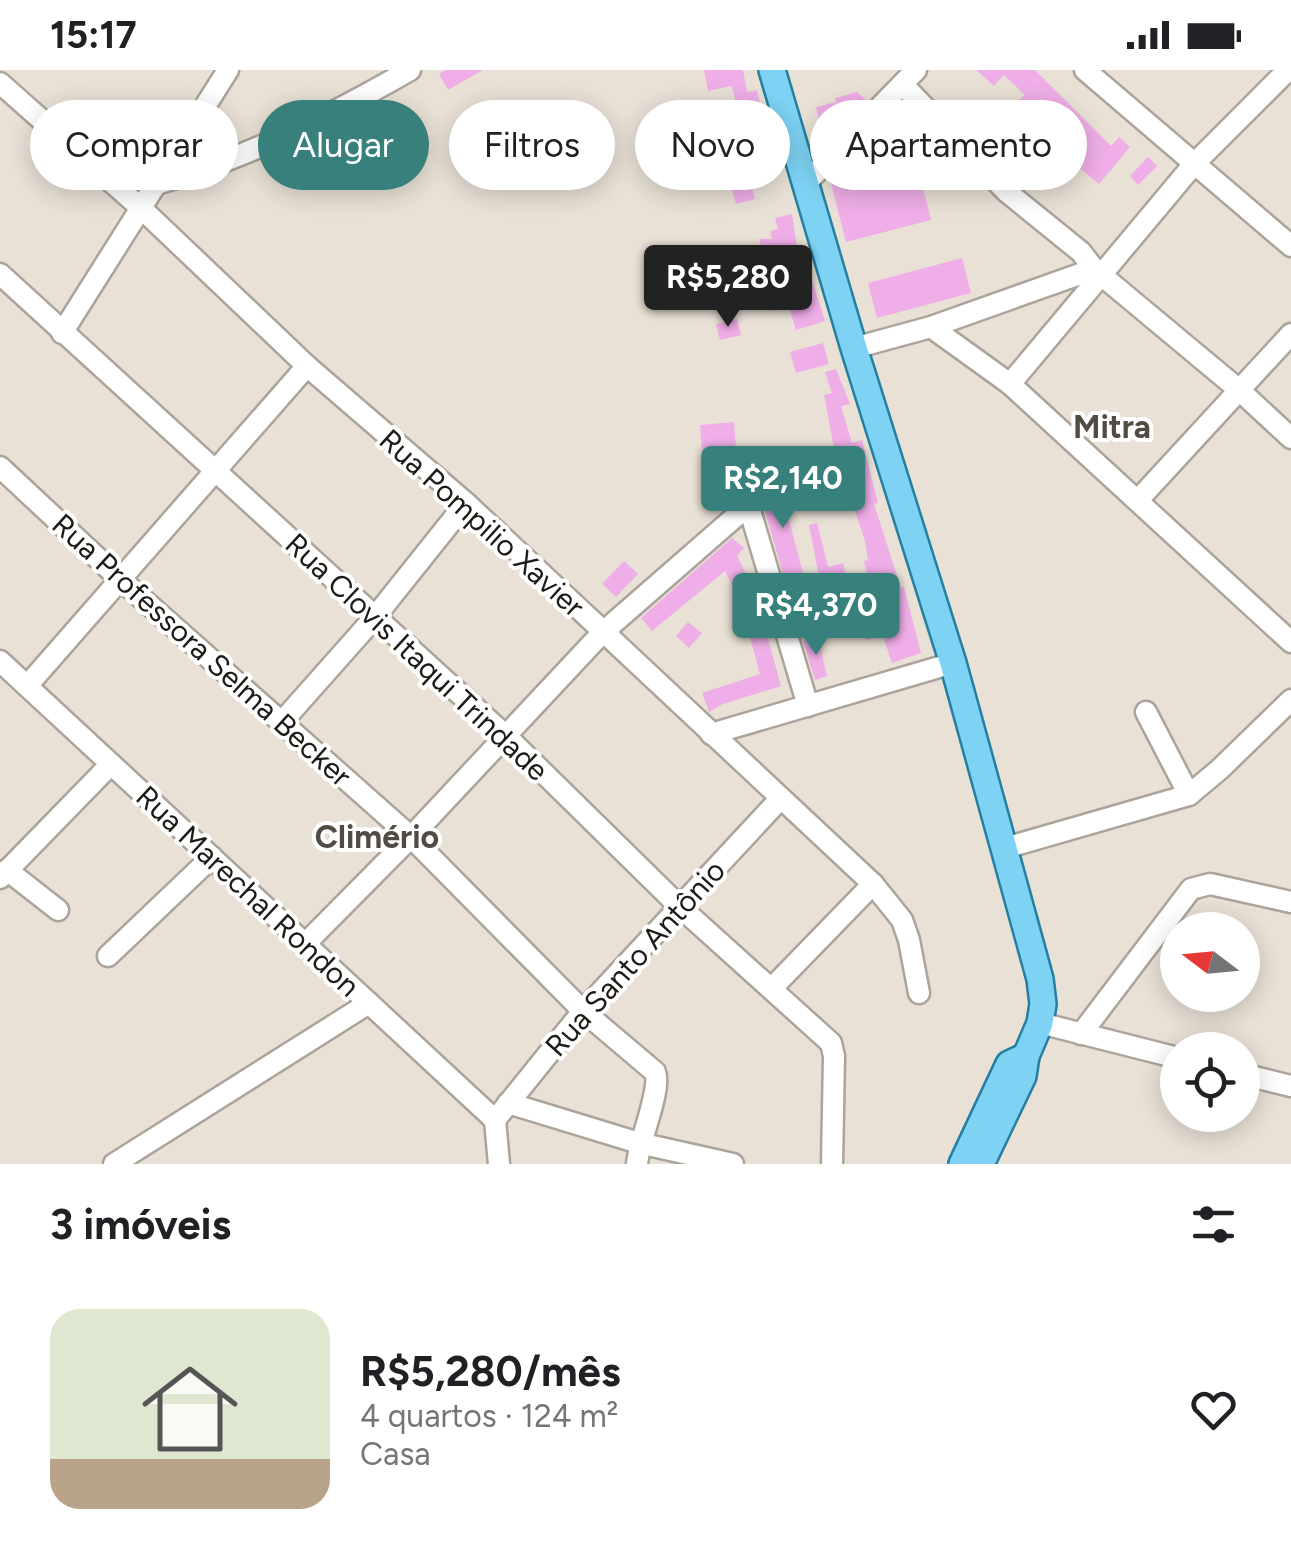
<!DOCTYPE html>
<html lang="pt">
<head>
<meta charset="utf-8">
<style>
  :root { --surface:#fff; --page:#f6f6f6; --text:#202124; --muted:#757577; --line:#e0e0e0; --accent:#38807c }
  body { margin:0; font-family:Figtree,sans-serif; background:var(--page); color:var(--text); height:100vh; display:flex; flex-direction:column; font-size:38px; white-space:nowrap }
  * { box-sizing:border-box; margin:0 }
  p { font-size:32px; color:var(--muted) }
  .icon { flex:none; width:55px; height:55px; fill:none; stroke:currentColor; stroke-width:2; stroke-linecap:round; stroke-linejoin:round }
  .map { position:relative; height:1094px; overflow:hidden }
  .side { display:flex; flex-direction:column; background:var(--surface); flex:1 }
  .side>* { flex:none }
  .top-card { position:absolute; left:30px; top:30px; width:1232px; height:90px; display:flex; gap:20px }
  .needle { width:65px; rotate:286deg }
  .fabs { position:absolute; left:1160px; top:842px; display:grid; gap:20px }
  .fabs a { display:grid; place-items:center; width:100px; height:100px; border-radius:50%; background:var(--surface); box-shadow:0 5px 25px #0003; font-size:50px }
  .price { position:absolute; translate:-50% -85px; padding:0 22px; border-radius:10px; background:var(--accent); color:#fff; font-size:32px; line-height:65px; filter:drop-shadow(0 2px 5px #0008) }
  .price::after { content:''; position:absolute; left:50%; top:60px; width:30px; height:22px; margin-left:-15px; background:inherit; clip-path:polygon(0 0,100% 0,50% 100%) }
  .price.selected { background:#222; color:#fff }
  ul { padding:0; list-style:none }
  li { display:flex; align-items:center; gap:30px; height:250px; padding:0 50px }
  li+li { border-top:2px solid var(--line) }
  li span { display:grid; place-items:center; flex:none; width:280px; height:200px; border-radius:30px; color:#555 }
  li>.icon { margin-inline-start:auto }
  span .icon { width:120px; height:120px; fill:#fffc; stroke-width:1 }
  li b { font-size:42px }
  h2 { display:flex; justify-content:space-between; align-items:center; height:120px; padding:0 50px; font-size:42px }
  .chip { padding:0 35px; border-radius:45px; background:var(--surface); box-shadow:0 5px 25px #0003; font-size:35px; line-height:90px }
  .chip.selected { background:var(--accent); color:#fff }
  .status { display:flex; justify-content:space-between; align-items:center; height:70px; padding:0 50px; background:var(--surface); direction:ltr }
  .status svg { height:28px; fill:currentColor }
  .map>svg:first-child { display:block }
  .building { fill:#f0aee8 }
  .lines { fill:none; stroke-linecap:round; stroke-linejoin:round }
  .minor-casing { stroke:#aca49a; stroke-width:25 }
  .major-casing { stroke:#247fa1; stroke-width:30 }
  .minor { stroke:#fff; stroke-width:20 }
  .major { stroke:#7ed3f4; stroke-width:25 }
  .labels { text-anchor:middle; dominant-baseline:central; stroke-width:8; stroke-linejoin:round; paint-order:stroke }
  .street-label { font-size:30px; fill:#1e1b17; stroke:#fff }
  .neighbourhood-label { font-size:32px; font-weight:bold; fill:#524b42; stroke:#fff }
</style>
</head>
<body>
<div class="status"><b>15:17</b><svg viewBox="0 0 49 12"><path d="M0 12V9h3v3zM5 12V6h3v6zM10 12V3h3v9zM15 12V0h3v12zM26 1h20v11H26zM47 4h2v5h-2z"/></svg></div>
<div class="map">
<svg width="1291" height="1094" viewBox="0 0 1291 1094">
  <rect width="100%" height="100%" fill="#e9e1d6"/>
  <g class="building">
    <path d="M446,0h37l-35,20 -9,-16z"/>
    <path d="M704,0h39l4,22 10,-2 8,34 -23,6 -10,-44 -24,5z"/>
    <path d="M976,0h59l76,76 8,-9 11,10 -31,37 -28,-23 3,-2 -16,-21 11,-9 -32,-29 -18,16 -8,-10 14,-11 -21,-20 -10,11z"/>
    <path d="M857,22l10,9 -16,16 -31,7 -4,-17 20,-5 -1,-4z"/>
    <path d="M992,59l14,13 -14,15 -14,-14z"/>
    <path d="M1148,87l9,9 -19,19 -8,-9z"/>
    <path d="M773,91l3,16 -25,6 4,16 -19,5 -4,-14 9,-3 -4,-18z"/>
    <path d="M909,93l7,27 7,-2 8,32 -85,22 -15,-59z"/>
    <path d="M792,144l6,40 8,21 4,-1 15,47 -29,9 -8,-26 -20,7 -5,-15 -6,2 -5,-15 17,-5 -10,-39h13l-2,-8 8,-2 -3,-11z"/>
    <path d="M962,188l9,35 -94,25 -9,-35z"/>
    <path d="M737,249l4,16 -21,5 -4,-16z"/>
    <path d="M823,273l6,21 -33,9 -6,-21z"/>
    <path d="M836,299l14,35 -9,2 6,21 5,16 10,-3 16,63 -4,1 27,84 3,-1 17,66 -29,10 -9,-27 -17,4 -3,-10 23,-6 -7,-22 -34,9 -4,-14 30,-8 -7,-28 4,-1 -3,-19 -17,-51 -12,4 -7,-29 -24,5 -3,-15 32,-7 -10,-53 8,-2 -7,-21z"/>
    <path d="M734,352l2,25 -13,7 -21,1 -2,-30z"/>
    <path d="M762,384l3,12 17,-3 3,11 -18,5 8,25 9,-3 23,87 10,-2 3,16 -20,5 -7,-32 -9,2 -20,-69v-9l-15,-41z"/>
    <path d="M817,453l11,44 15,-4 3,12 -26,7 -11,-57z"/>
    <path d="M732,468l12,10 -7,8 18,36 26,94 -58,18 -14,8 -7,-19 58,-19 -20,-73 -15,-30 -73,60 -11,-13z"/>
    <path d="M624,491l14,13 -22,23 -14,-13z"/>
    <path d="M688,552l14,11 -13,15 -13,-12z"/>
    <path d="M818,568l9,38 -12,4 -12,-39z"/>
  </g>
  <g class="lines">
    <g class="minor-casing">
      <g id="minor">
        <path d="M1085,0l206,176"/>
        <path d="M0,13l142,126 165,157 159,137 407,381 29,36 7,20 10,53"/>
        <path d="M903,15l104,107 74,60 13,17"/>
        <path d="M807,112l109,-112"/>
        <path d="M156,114c89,-25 174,-68 254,-114"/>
        <path d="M0,204l507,463 172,169 152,137 3,13 -2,108"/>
        <path d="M931,257l79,57 281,258"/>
        <path d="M62,263l166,-263"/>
        <path d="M854,278l77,-21 163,-58 144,120 53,49"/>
        <path d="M1010,314l184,-220 94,-94"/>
        <path d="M735,390l73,246"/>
        <path d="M0,397l120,112 291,258 172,174 72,61c7,17 -16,68 -18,92"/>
        <path d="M1138,430l153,-166"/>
        <path d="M0,591l495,459"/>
        <path d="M27,616l280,-320"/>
        <path d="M1146,642l43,83"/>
        <path d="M281,653l94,-106 91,-114"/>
        <path d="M711,664l242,-71"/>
        <path d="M1005,778l184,-53 31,-26 71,-69"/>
        <path d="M7,800l51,40"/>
        <path d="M0,808l111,-114"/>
        <path d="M305,874l106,-107 191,-204 149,-130"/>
        <path d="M108,886l104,-99"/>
        <path d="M772,918l101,-104"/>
        <path d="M1040,953l138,35"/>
        <path d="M1081,964l110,-145 19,-5 81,18"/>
        <path d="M1242,1004l49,12"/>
        <path d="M508,1033l131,40 94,21"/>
        <path d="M495,1050l88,-109 197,-212"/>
        <path d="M495,1050l4,44"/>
        <path d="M114,1094l255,-161"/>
      </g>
    </g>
    <g class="major-casing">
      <g id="major">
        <path d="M772,0l82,278 99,315 87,316 3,25 -3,19 -14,33 -3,20 -42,88"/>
        <path d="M962,1094l47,-100 17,-8"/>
      </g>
    </g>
    <use href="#minor" class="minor"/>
    <use href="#major" class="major"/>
  </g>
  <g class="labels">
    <g class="street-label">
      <text transform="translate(482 453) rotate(42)">Rua Pompilio Xavier</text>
      <text transform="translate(202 580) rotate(42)">Rua Professora Selma Becker</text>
      <text transform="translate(417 587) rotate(43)">Rua Clovis Itaqui Trindade</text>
      <text transform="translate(248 821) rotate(43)">Rua Marechal Rondon</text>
      <text transform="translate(635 888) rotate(-48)">Rua Santo Antônio</text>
    </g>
    <g class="neighbourhood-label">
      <text x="1112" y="357">Mitra</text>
      <text x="377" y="767">Climério</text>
    </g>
  </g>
</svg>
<div class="fabs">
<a><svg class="needle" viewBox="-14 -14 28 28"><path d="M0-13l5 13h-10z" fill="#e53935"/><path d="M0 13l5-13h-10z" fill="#757577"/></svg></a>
<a><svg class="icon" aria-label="locate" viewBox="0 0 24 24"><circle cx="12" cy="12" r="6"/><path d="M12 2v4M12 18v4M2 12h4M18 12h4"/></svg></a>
</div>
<b class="price selected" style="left:728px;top:260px">R$5,280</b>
<b class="price" style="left:783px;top:461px">R$2,140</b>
<b class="price" style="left:816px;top:588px">R$4,370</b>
<div class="top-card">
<a class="chip">Comprar</a>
<a class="chip selected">Alugar</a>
<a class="chip">Filtros</a>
<a class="chip">Novo</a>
<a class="chip">Apartamento</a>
</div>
</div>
<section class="side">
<h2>3 imóveis<svg class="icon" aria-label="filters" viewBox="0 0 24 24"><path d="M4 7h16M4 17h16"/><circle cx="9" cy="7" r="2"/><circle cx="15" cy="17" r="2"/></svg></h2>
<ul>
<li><span style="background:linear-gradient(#dfe7d0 75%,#b9a48a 0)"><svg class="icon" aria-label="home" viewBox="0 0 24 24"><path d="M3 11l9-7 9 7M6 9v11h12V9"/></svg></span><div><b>R$5,280/mês</b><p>4 quartos · 124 m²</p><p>Casa</p></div><svg class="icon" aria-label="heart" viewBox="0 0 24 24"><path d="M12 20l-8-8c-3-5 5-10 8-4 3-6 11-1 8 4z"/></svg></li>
</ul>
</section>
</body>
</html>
